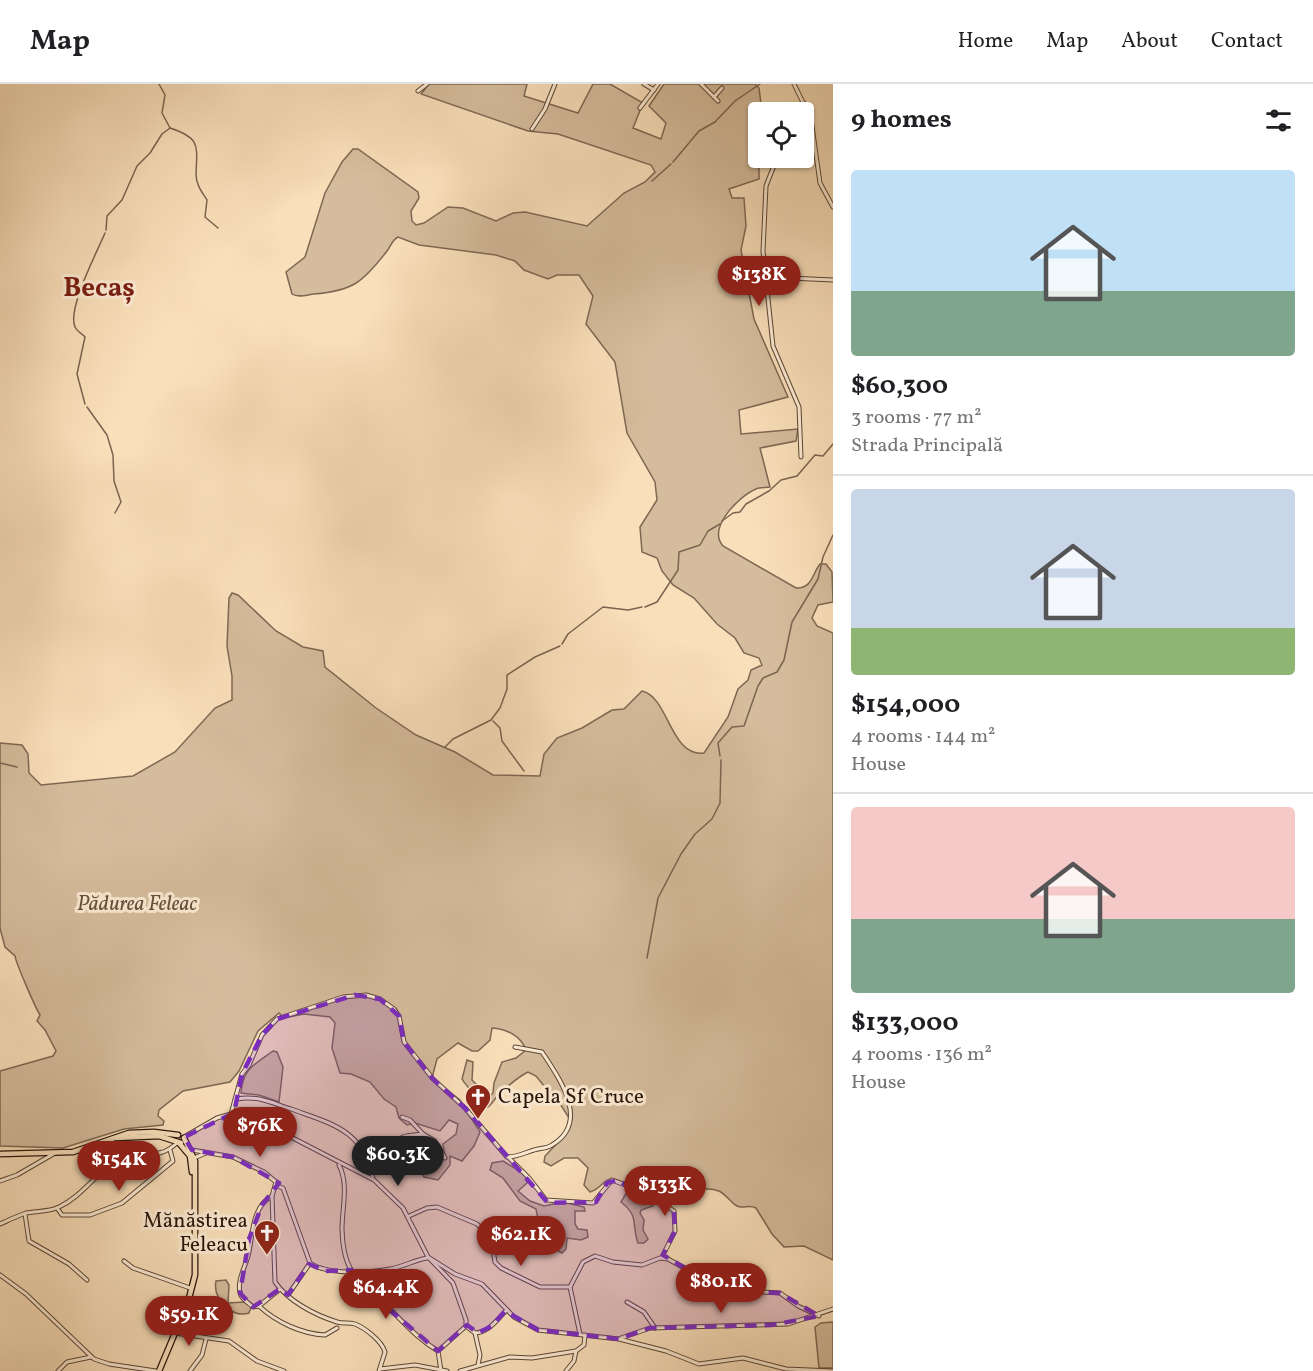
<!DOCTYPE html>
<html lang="en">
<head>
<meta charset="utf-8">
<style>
  :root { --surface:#fff; --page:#f2f2f2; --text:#202124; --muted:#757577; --line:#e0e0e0; --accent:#8f2418 }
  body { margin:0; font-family:Vollkorn,serif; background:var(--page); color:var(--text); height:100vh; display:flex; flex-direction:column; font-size:22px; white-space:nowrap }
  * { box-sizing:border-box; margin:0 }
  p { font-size:20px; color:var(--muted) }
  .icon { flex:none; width:33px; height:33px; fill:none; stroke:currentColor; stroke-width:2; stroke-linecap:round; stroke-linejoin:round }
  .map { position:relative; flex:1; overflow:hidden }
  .details { display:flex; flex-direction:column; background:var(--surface); width:480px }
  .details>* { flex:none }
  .buttons { position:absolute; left:748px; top:18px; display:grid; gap:12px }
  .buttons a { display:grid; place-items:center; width:66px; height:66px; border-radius:6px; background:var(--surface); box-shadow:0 2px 4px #0004; font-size:30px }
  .price { position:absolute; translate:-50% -51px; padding:0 14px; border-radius:21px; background:var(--accent); color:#fff; font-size:20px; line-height:39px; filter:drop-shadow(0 2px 3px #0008) }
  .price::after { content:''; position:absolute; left:50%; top:36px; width:18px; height:14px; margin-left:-9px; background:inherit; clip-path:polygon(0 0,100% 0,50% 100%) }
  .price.on { background:#222; color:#fff }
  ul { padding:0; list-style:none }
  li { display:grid; align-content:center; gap:12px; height:318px; padding:0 18px }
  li+li { border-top:2px solid var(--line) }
  li span { display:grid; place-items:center; height:186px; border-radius:6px; color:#555 }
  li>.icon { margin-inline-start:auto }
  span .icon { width:108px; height:108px; fill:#fffc; stroke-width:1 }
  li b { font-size:26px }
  h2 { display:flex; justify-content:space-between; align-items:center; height:72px; padding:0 18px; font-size:26px }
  header { display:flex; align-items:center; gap:36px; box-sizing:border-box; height:84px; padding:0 30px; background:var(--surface); border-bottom:2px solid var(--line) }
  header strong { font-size:28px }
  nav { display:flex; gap:33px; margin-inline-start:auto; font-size:21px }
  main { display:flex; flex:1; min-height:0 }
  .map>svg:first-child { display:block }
  .green { fill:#d5bc9c; stroke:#7e6853; stroke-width:1.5 }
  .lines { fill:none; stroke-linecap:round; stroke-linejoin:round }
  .stream { stroke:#7b6450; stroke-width:1.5 }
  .minor-casing { stroke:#5c4636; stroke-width:5 }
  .major-casing { stroke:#28130a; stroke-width:7 }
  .minor { stroke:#fbead2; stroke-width:3 }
  .major { stroke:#f9dfba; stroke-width:4.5 }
  .marked { fill:#7b2cbf; fill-opacity:0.2; stroke:#7b2cbf; stroke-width:4.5; stroke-dasharray:12 8; stroke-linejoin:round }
  .labels { text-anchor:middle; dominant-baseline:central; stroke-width:6; stroke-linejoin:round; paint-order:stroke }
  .park-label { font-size:21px; font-style:italic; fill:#654e3d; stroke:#fbead2 }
  .poi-label { font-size:21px; fill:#28130a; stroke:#fbead2; text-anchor:start }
  .district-label { font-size:27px; font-weight:bold; fill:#7a1f14; stroke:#fbead2 }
</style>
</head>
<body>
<header>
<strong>Map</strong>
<nav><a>Home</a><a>Map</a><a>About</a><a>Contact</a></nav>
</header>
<main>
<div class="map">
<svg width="833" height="1287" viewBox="0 0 833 1287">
  <rect width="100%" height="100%" fill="#f9dfba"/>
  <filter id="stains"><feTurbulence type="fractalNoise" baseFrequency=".00333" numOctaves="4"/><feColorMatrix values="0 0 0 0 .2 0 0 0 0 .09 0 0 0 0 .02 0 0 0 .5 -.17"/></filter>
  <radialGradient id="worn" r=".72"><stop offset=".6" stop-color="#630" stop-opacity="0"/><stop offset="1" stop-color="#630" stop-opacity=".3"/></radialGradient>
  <g class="green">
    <path d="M429,0h98l-3,12 54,17 15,-29h17l33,19 -10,25 28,11 5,-16 -17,-17 15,-22h91l4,4 3,24h-3v67l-30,10 3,9h12l2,28 -5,24 13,69 34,78 -49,13 2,24 57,-5 -2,12 -36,7 10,39c-4,1 -10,0 -14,2 -17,7 -49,39 -33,57l73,42c16,1 16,-14 24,-24h6l6,8 1,30 -15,3 -6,13 5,8 16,7v627l-29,-14 -20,1 -12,-13 -16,-26c-7,-4 -13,1 -19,-2 -6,-3 -10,-11 -18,-15 -25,-9 -42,15 -64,11l-2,4 -12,4 -1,3 4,7 -1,10 5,9 -4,4h-6c-7,-19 2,-26 -17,-41l9,-15c-27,-19 -23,0 -40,5l-6,-7 4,-17 -10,-10h-14l-13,8 -7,-4 1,-6 21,-22 5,-13 -19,-30h-4l-12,-15 -8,-4c-12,6 -18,13 -27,20 -6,5 -7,11 -13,15 -13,-1 -13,-6 -17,-15 -2,-5 -7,-9 -9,-13l5,-19 6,2 -1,18 17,17 4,-4 1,-10 8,-21 14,-4 10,-8c-5,-14 -19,-21 -34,-22l-2,12 -12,11h-6l-14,-8 -21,16 -5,19 28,22 20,32 -6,14 -12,15 -12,-5v9l-12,15 -14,-3 -3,-7 14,-2 10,-10 -2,-14 13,-10 2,-10 -9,-4 -9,11 -25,-8 -8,2 -8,-7 -3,-11 -12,-8 -14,-17 -19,-8 -11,-1 -8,-25 3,-25 -5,-6 -26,-3 -20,4 -5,-5 -21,18 -19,40 -9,11 -47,9 -24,19 -1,6 6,5 -1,4 -39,4 -61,19 -63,-2v-75l53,-15 3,-5 -11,-21 -8,-9 3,-6c-5,-8 -24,-52 -25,-59l-10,-9 -5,-19v-185l22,2 6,9 1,19 12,12 92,-9 42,-24 40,-44 17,-8v-24l-5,-30 2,-48 3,-5 6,2 38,36 27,16 20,4 2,16 51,41 40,27 39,17 38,23 47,1 4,-22 13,-16 25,-10 30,-18 12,-1 18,-18c27,6 28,66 62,62l24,-36 10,-28 10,-9 3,-10 11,-5 -3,-7 -15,-5 -9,-15 -18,-14 -23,-26 -21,-13 -11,-14 -5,-13 -15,-6 -2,-25 17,-27 -2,-18 -28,-49 -12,-71 -29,-38 7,-28 -14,-21h-22l-9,4 -24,-9 -9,-9 -19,-6 -77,-10 -21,-8c-6,3 -7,9 -11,14 -24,31 -34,40 -73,43 -8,1 -16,4 -22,0l-6,-22 19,-15 20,-64 17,-31 11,-13h5l60,43 1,6 -8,13 1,10 4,4 8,-2 24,-16 15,1 33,13 17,-8 12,-1 62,14 37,-33 21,-11 10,-10 -4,-7 -93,-31 -30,-3 -107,-37z"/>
    <path d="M273,967l4,1 6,15 -4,35 -20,-7 -18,-2c2,-25 13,-28 32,-42z"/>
    <path d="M503,1077l23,14 1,8 -9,8 12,10 14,5 19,-4 21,5 1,4h-10v13l3,5 9,1 1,7 -7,3 -14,-2 -1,11 -4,4 -4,-2 -2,-13 3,-8 -5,-3 -9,15 -7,3 -3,-2 4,-19 -3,-15 -16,-8 -17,-23 -13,-8 2,-7z"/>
    <path d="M226,1196l3,5 -1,18 17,-1 6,5 -2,6c-18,6 -37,-15 -33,-32z"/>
    <path d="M833,1238v46h-14l-4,-41 6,-4z"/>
  </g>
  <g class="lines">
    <g class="stream">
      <path d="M159,0l6,11 -3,18 8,15"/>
      <path d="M673,78l26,-31 16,-9 20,-21 25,-17"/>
      <path d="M652,97l19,-17"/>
      <path d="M106,146l1,-14 15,-16 15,-34 13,-13 12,-19 8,-6c31,10 27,18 26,46 0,11 6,18 11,26l-2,17 13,11"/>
      <path d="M85,320l-8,-30 8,-37c-3,-4 -8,-5 -10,-10 -8,-18 22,-75 30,-94"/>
      <path d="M87,323l20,28 6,20 1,26 7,21 -6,11"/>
      <path d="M722,437l11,-8 7,-1 6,-8 23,-13 12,-11 16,-4 18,-21 8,1 10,-12"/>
      <path d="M645,523l12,-5 21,-32 1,-18 21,-7 8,-14 12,-7"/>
      <path d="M562,560l6,-10 35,-27 25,3 14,-3"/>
      <path d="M493,637l7,7 2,13 22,30"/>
      <path d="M445,663l8,-8 38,-19 9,-12 7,-19v-14l28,-18 25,-11"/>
      <path d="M720,672l-2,-13 14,-16 12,-1 14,-40 5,-8 14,-6 7,-12 8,-38 26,-43 5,-22 10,-22"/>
      <path d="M0,679l17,4"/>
      <path d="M647,874l11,-60 23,-44 14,-20 17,-15 8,-16 1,-43"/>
    </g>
    <g class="minor-casing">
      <g id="minor">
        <path d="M644,0l10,6"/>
        <path d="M701,0l17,17"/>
        <path d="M794,0l17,35 9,64 13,24"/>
        <path d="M418,7l9,-7"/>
        <path d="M714,13l8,-9"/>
        <path d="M640,24l18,-24"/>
        <path d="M801,28l3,-9"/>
        <path d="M532,45l13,-20 10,-25"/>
        <path d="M777,74l-11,28 -3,65 10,95 26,61 2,50"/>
        <path d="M767,193l66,3"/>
        <path d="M237,1015c20,-4 35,4 54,10 41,15 73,21 82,70"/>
        <path d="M231,1030l11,-40 7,-9 13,-30 15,-16 66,-22 23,-2 14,4 14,10 5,7 5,26 10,13 19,24 32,29 42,49c10,0 17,-4 27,-7 6,-2 12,-1 18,-5 39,-23 7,-67 -10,-93l-27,-5"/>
        <path d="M423,1050l12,7 10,17"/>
        <path d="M184,1053l33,-19 14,-4 24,17 34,5 85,44 29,28 25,49 27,17 27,10 32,33 24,13 81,9 47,12 33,13 44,-6 43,11 47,2"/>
        <path d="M192,1066l41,7 31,15 12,10 -4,14c-21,11 -19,41 -24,60 -3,11 -11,25 -8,37 2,7 9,10 13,14l6,-1c17,16 43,28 66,29l12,-7"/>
        <path d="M508,1073l21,21 17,22 47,3 19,-23 34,13 28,18 1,20 -13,26"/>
        <path d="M194,1074l12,-5"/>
        <path d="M372,1079c13,-4 18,-20 31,-26 6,-2 14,-2 20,-3l-13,-14 -8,-3"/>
        <path d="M339,1081c10,19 3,43 3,64 1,46 17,51 47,79 16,16 29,31 49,43l3,20"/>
        <path d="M0,1097l17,-6 38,-22"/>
        <path d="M277,1102l6,2 27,75c17,12 60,10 80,6 13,-2 24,-9 37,-11"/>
        <path d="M272,1112l3,86c13,19 40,33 62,40 6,2 12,0 18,2 10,4 27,17 30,28l-6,19"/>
        <path d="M57,1124l5,7h28l32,-12 51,-42 -3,-11"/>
        <path d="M25,1130l4,27 40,23 18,16"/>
        <path d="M409,1132l18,-8 10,-1 40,17 14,14 4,24 6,6 39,19h30"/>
        <path d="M0,1140c9,-4 17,-8 26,-11 10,-2 23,-1 33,-6 24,-11 38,-36 62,-49 23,-11 34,5 56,-15"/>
        <path d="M428,1173l25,26 13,37v6l-28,25"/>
        <path d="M124,1177l9,7 57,20"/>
        <path d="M0,1191l26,19 68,65 15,5 47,7"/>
        <path d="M288,1211l22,-32"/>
        <path d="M627,1218l17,10 11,16"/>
        <path d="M259,1222l21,-17"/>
        <path d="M466,1242l9,7c15,-1 22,-14 32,-23"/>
        <path d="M175,1249l54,8 28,20 27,10"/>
        <path d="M475,1249l5,22 -2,10"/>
        <path d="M580,1250l-10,-47 13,-25 12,-6 18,6 29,3 18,-7 8,1 41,23 31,9 40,2 18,13 21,10"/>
        <path d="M621,1254l29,-10 138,-4 45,-15"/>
        <path d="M380,1285l35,-4 32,6"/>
        <path d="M58,1287l9,-9 24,-5"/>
        <path d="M190,1287l12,-16 4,-16"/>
        <path d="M460,1287l50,-14 22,1 44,-7 8,-6 1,-10"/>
        <path d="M566,1287l8,-10 2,-10"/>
      </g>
    </g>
    <g class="major-casing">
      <g id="major">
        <path d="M116,1054l43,-2 22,7"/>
        <path d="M179,1059l11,13 2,16"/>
        <path d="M0,1070l73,-2 56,-19 25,-1 24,3"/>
        <path d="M159,1287l29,-69 7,-27v-114l-11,-23"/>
      </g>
    </g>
    <use href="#minor" class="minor"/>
    <use href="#major" class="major"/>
  </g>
  <path class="marked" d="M355,911l25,4 19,17 5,26 29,37 32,29 83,95 48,-1 11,-19 10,-3 57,31 1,20 -12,24 46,27 31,9 40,2 39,23 -47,9 -122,3 -31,11 -81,-9 -33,-19 -13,15 -14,7 -11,-8 -29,26 -73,-62 -13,-19 -27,1 -16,-7 -21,31 -8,-6 -27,18 -13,-14 9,-54 13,-34 17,-22 -46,-26 -41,-7 -8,-13 50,-24 8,-39 20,-39 15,-16z"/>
  <defs>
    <g id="church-pin" transform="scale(1.35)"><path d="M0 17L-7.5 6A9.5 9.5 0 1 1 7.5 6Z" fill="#8f2418" stroke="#fbead2"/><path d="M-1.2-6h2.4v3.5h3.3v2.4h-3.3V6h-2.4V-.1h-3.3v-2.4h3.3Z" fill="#fff"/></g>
  </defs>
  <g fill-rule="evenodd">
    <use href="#church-pin" x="478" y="1013"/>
    <use href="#church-pin" x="267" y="1149"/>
  </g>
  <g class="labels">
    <g class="park-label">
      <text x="137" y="820">Pădurea Feleac</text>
    </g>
    <g class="poi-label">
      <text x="498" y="1013">Capela Sf Cruce</text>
      <text x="248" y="1137" text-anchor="end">Mănăstirea<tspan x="248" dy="24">Feleacu</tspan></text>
    </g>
    <g class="district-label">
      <text x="99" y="205">Becaș</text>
    </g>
  </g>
  <rect width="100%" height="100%" filter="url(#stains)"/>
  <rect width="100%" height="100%" fill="url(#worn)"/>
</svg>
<div class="buttons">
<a><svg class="icon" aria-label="locate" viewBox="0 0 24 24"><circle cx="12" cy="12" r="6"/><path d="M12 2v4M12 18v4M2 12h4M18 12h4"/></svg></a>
</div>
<b class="price" style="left:759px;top:223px">$138K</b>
<b class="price" style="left:260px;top:1074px">$76K</b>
<b class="price on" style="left:398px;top:1103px">$60.3K</b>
<b class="price" style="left:119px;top:1108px">$154K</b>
<b class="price" style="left:665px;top:1133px">$133K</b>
<b class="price" style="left:521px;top:1183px">$62.1K</b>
<b class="price" style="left:721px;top:1230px">$80.1K</b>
<b class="price" style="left:386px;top:1236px">$64.4K</b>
<b class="price" style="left:189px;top:1263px">$59.1K</b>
</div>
<section class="details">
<h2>9 homes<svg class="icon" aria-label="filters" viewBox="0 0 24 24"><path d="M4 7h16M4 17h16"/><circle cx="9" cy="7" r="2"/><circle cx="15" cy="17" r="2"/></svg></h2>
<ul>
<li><span style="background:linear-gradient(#bfe0f5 65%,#7fa58c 0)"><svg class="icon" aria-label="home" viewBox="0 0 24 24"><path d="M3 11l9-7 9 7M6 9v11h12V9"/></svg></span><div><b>$60,300</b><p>3 rooms · 77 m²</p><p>Strada Principală</p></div></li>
<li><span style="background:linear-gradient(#c9d6e8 75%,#8fb573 0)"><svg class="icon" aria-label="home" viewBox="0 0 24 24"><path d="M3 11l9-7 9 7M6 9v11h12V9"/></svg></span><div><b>$154,000</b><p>4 rooms · 144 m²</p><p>House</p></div></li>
<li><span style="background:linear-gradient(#f6c9c9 60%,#7fa58c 0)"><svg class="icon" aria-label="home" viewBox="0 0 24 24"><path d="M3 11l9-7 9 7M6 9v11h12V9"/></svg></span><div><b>$133,000</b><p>4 rooms · 136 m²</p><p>House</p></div></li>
</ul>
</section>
</main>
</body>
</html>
